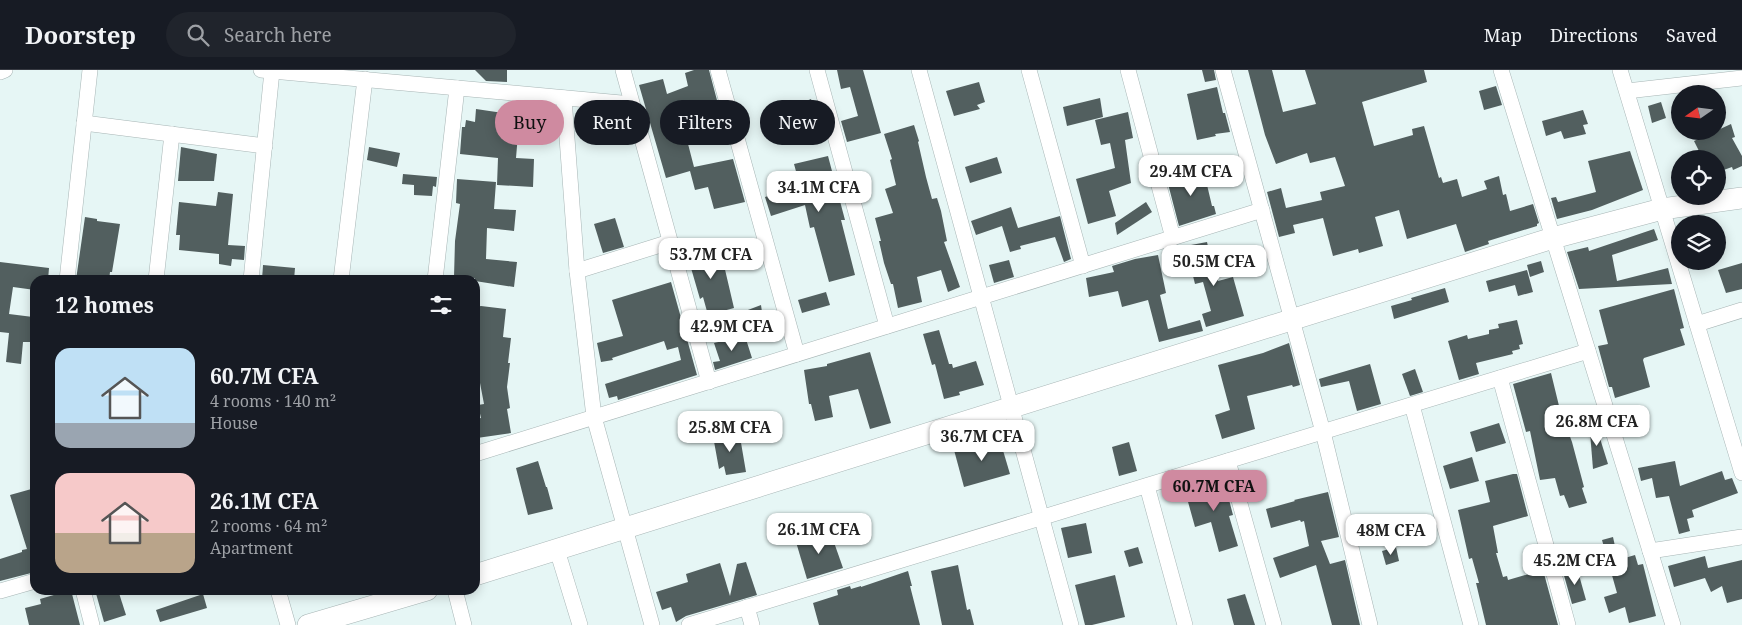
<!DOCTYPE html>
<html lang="en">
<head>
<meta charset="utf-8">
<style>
  :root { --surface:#171b24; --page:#20242c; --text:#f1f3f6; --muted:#9ea1a6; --line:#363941; --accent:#cf8aa0 }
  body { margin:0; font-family:"Noto Serif",serif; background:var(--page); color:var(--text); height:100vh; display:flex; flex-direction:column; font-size:19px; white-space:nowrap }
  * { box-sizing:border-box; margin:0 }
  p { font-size:16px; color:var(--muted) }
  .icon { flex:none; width:28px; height:28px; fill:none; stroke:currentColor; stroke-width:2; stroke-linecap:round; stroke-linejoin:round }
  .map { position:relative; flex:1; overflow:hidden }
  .drawer { position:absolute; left:30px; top:205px; width:450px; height:320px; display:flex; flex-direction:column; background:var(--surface); border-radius:15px; box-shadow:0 2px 12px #0003 }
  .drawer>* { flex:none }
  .hud { position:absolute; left:495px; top:30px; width:475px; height:45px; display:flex; gap:10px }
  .needle { width:32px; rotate:256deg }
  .fabs { position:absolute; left:1671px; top:15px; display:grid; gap:10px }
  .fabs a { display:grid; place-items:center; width:55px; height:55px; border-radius:50%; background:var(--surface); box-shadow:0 2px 12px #0003; font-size:25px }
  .price { position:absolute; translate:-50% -42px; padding:0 11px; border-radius:10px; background:#fff; color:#222; font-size:16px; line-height:32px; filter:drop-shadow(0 1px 2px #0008) }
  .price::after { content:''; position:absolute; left:50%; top:30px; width:15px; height:11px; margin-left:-8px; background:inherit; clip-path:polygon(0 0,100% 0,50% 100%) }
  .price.current { background:var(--accent); color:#111 }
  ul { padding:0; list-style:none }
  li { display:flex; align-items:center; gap:15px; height:125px; padding:0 25px }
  li span { display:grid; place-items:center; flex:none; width:140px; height:100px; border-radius:15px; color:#555 }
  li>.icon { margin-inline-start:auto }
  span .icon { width:60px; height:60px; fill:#fffc; stroke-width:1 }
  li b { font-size:21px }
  h2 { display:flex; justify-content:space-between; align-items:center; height:60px; padding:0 25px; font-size:21px }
  .chip { padding:0 18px; border-radius:22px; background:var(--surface); box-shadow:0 2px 12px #0003; font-size:18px; line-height:45px }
  .chip.current { background:var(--accent); color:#111 }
  header { display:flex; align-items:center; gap:30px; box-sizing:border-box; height:70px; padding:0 25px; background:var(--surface); border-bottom:1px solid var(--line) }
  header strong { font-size:24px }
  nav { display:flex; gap:28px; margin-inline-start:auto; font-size:18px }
  .search { width:350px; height:45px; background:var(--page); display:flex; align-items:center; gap:12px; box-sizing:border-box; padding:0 18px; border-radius:28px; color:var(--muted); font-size:19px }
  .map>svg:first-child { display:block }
  .building { fill:#525f5f }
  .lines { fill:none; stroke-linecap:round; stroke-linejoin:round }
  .street-casing { stroke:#a7b5b5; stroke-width:16 }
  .secondary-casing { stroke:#a7b5b5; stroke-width:22 }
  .street { stroke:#fff; stroke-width:15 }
  .secondary { stroke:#fff; stroke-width:21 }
</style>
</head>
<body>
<header>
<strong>Doorstep</strong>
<div class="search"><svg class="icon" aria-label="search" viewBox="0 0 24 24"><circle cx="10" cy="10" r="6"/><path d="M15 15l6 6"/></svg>Search here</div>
<nav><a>Map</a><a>Directions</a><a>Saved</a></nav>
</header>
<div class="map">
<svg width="1742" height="555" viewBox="0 0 1742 555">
  <rect width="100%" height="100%" fill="#e6f6f5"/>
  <g class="building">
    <path d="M475,0h32v12l-21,-1z"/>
    <path d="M694,0h15l9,34 -37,13 13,50 39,-8 12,43 -31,7 -6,-22 -13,3 -5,-19 -24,7 -27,-93 24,-6 4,15 21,-8 -3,-13z"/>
    <path d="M837,0h26l18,63 -34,9 -6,-21 17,-5 -8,-29 -9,2z"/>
    <path d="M1202,0h12l2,10 -11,2z"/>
    <path d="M1248,0h24l11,42 33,-8 -11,-34h119l3,12 -65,20 12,44 39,-11 -1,-6 12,-3 15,52 2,-1 2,6 14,-4 5,18 25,-8 -3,-8 15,-5 4,19 3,-1 4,17 23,-7 6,19 -2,1v2l-49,15 1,3 -24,8 -9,-28 -49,15 -8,-29 -24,7 8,29 -24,7 -1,-4 -25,7 -10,-38 -30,7 2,8 -16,4 -12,-45 14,-4 5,20 36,-8 -2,-8 25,-6 -10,-29 -25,6 -3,-10 -31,11 -11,-29z"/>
    <path d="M979,12l6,20 -8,3 3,4 -26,7 -8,-25z"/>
    <path d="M1496,16l6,19 -18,5 -5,-19z"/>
    <path d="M1217,17l6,26h2l5,19 -15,2 1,2 -19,4 -10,-46z"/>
    <path d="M1100,28l3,19 -36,9 -4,-19z"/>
    <path d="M811,29l8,20 -30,11 -7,-19z"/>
    <path d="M1661,32l5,16 -14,5 -4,-17z"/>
    <path d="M504,36l36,5 -3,25 -19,-2 -2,24 18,1 -1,28 -36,-2 1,-27 -38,-4 2,-27h3l1,-7 9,2 1,-13 27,4z"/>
    <path d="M1583,40l5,14 -5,1 3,9 -22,5 -3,-8 -15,5 -4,-15z"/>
    <path d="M1128,42l5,26 -8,2 6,43 -22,8 7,25 -28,8 -12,-45 39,-11 -5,-25 -9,2 -6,-25z"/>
    <path d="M1731,54l4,13 -3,1 10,18v10l-9,4 -1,-3 -14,5v-13h-15l-9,-18z"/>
    <path d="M914,55l5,16 -1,1 8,35 6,22 5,-1 4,13 6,30 -3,1 16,45 -12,5 -7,-22 -24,7 5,25 -24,6 -5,-24h-2l-7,-21 -5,-22h2l-6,-23 18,-5 -8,-24 11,-4 -6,-25 2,-1 -8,-25z"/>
    <path d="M181,77l36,7 -3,27h-36z"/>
    <path d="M369,77l31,6 -3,14 -30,-7z"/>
    <path d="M1630,81l13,39 -51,20 -35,9 -6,-21 5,-1 2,5 38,-10 -8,-31z"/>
    <path d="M828,86l17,64h-4l14,55 -26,7 -15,-55 -4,1 -5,-23 -34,11 -6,-19 35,-11 -6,-22z"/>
    <path d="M997,87l5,16 -32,10 -5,-16z"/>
    <path d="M1203,98l9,38h2l2,8 -37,12 -12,-46 15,-4 -1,-3z"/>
    <path d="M403,104l34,3 -1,10 -3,-1 -1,10 -18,-1v-10l-12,-1z"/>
    <path d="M457,109l39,3 -2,27 22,1 -2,21 -27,-3 -1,31 31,3 -3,25 -39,-6v-3l-21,-1 1,-36 5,-37 -4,-1z"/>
    <path d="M218,122l15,2 -5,51 17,1 -1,14 -12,-1 -1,7 -12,-2v-10l-40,-4 1,-15h-4l3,-33 37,4z"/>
    <path d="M1146,132l6,10 -35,23 -2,-12z"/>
    <path d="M1011,137l7,21 42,-12 11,43 -7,3 -9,-25 -35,9 1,3 -11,3 -8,-26 -26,9 -5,-14z"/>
    <path d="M85,147l12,2v2l23,3 -8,48h-2l-1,8h-33z"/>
    <path d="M615,148l9,29 -21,6 -9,-29z"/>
    <path d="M1654,159l4,11 -46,15 5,26 51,-13 4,16 -93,5 -12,-37 21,-5 1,4z"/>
    <path d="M1207,172l4,18h1l6,21 15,-4 11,39 -38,11 -4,-13 9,-3 -8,-29 -8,2 -9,-36 5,-1v-2z"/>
    <path d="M713,174l5,18 5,-1 11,47 -26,7 -5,-18 -3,2 -9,-31h3l-5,-17z"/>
    <path d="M1158,185l8,38 -6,2 8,34 32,-9 3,11 -44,11 -11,-42 -26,7 -4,-16 -29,6 -3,-19 28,-6 -2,-6 23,-7z"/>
    <path d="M1009,190l5,17 -20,6 -5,-18z"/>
    <path d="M1541,191l3,11 -14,5 -3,-12z"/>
    <path d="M0,192l49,6 -1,12h-13v10l-22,-3 -4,27 24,3 -3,25h-7l-2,22 -15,-2 3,-29 -9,-1z"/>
    <path d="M1742,193v26l-16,4 -8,-23z"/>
    <path d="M263,195l32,3 -1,12h-32z"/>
    <path d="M1527,200l6,22 -15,4 -3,-11 -26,7 -3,-11z"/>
    <path d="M671,212l26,93 -79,25 -1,-4 -8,2 -4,-14 76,-24 -3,-13 -11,3 -3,-9 -52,17 1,2 -12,2 -4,-19 26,-7 -11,-36z"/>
    <path d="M1445,218l4,14 -55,17 -3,-13 21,-6 -1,-2z"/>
    <path d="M1674,219l10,39 -4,1 5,16 -41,13 -1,2 7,27 -35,11 -3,-11h-3l-11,-41 10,-2 -9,-34z"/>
    <path d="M826,222l4,13 -28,8 -4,-13z"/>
    <path d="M761,235l1,7 4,-1 5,17 -25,6 -6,-21z"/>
    <path d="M481,236l25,3 -3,28 8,1 -3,25h2l-3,24 3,21 -3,1 4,24 -34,5 -2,-19 6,-1 -3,-13 6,-1 -4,-21h-5l5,-33 -5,-1 1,-18h-1v-24z"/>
    <path d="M1517,250l6,24 -4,1 1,4 -8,2 1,3 -37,9 3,11 -20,6 -11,-39 19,-6 1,4 21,-5v-4l10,-2 -1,-4z"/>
    <path d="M939,260l10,34h3l1,4 23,-7 8,24 -25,7 1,3 -16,4 -9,-35 -3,1 -9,-31z"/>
    <path d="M745,266l7,22 -37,12 -2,-8 7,-1 -6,-18z"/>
    <path d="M1289,273l11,42 -7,2 -1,-2 -45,11 8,33 -33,10 -7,-24 15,-5 -12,-45 45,-12z"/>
    <path d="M870,282l21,71 -21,6 -12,-40 -29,7 4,21 -18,4 -4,-17h-2l-5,-34 23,-4v-2z"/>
    <path d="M1370,294l11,40 -24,7 -8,-30 -28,6 -2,-8z"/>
    <path d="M1415,299l8,23 -13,4 -8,-22z"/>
    <path d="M1551,303l9,37 12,32 12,45 -2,1 5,15 -18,5 -5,-13 -4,1 -5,-18 -15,2 -10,-49 -4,1 -13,-48z"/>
    <path d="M1594,349l14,45 -15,5 -4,-49z"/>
    <path d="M1499,353l7,20 -30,9 -6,-20z"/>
    <path d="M739,361l7,41 -20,3 -2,-9 -5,3 -6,-33z"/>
    <path d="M999,367l11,37 -46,13 -10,-37z"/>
    <path d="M1129,372l8,29 -18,5 -7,-29z"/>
    <path d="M1472,387l7,24 -29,8 -7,-23z"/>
    <path d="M538,391l8,26h1l6,22 -25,6 -12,-47z"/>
    <path d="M1675,391l5,25 42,-15 3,9 7,-2 6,15 -46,17 2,7 -7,2 3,12 -11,3 -10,-38 -13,2 -4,-20 -11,3 -3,-13z"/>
    <path d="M1513,404h4l11,42 -35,10 5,27h-2l7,24 4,-1 1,4 35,-10 15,55h-72l-10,-42h3l-7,-25 -3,1 -11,-49 32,-8 -5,-21z"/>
    <path d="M1223,407l10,38 -4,1 9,30 -19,6 -8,-30 -16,5 -10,-36 24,-6 -1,-4z"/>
    <path d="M35,418v84l-35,9v-22l22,-7v-2l5,-1 -17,-54z"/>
    <path d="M1328,422l11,45 -18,4 9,23 15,-4 15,65h-28l-16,-60 -36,13 -7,-20 36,-12 -5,-25 -3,1 -1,-2 -29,8 -5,-19 29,-8 -1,-1z"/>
    <path d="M1086,453l6,30 -24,5 -7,-30z"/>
    <path d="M830,461l13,37 -36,11 -11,-37z"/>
    <path d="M1613,467l5,23 17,-5 3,10 5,-1 13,52 -27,7 -4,-16 -16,6 -5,-16 13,-4 -15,-53z"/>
    <path d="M1138,477l5,16 -14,4 -5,-16z"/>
    <path d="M1396,477l3,14 -13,4 -4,-14z"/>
    <path d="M1705,486l3,12 34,-8v39l-15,4 -5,-17 -11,6 -6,-14 -31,9 -6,-21z"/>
    <path d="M746,492l11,33 -71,21 -10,6 -5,-15 -9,3 -6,-18 32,-10 -2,-8 34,-11 10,33 7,-32z"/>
    <path d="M958,495l9,45 3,-1 4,16h-32l-11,-54z"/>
    <path d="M1577,498l9,32 -14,4 -9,-32z"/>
    <path d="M908,501l4,15h-2l10,39h-101l-6,-22 25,-8 -1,-5 13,-4 1,3 10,-3v1z"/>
    <path d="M1115,505l10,42 -33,8h-7l-10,-40z"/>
    <path d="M71,520l9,35h-51l-4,-17 16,-4 -1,-5z"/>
    <path d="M95,520h23l8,25 -22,7z"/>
    <path d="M203,524l4,14 -47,14 -4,-12z"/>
    <path d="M1245,524l10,31h-21l-7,-26z"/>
  </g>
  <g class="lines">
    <g class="street-casing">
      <g id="street">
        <path d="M261,0l371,34"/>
        <path d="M623,0l86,312"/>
        <path d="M718,0l79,284"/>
        <path d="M817,0l70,256"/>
        <path d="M919,0l152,555"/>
        <path d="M1029,0l54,196"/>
        <path d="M1128,0l45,168"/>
        <path d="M1223,0l100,362 47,193"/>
        <path d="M1501,0l172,555"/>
        <path d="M1620,0l122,403"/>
        <path d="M0,2l5,-2"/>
        <path d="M1627,21l115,-13"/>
        <path d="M564,28l13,173 17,146 58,208"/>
        <path d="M84,53l181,23"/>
        <path d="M577,201l93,-29"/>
        <path d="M67,210l23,-210"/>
        <path d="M156,210l16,-146"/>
        <path d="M251,210l21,-209"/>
        <path d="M341,210l24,-201"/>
        <path d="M435,210l22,-192"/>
        <path d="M1697,254l45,-14"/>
        <path d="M1500,308l68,247"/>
        <path d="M1412,335l59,220"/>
        <path d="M475,384l787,-244"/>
        <path d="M1228,391l46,164"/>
        <path d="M1147,416l38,139"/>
        <path d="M557,480l23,75"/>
        <path d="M1650,481l92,-14"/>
        <path d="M83,520l9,35"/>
        <path d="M278,520l10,35"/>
        <path d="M455,520l9,35"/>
        <path d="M0,521l35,-10"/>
        <path d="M747,537l5,18"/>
        <path d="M689,555l899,-274"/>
      </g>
    </g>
    <g class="secondary-casing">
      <g id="secondary">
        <path d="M475,505l1078,-337 109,-29 80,-11"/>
        <path d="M308,555l119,-35"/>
      </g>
    </g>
    <use href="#street" class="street"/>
    <use href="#secondary" class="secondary"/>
  </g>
</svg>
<div class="fabs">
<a><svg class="needle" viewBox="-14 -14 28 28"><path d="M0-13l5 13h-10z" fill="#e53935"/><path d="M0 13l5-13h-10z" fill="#9ea1a6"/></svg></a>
<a><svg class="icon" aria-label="locate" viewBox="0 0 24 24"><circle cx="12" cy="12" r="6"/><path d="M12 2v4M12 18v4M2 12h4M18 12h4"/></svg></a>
<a><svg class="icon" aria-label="layers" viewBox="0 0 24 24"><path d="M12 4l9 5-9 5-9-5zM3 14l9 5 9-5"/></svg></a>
</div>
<b class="price" style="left:1191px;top:127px">29.4M CFA</b>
<b class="price" style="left:819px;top:143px">34.1M CFA</b>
<b class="price" style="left:711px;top:210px">53.7M CFA</b>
<b class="price" style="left:1214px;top:217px">50.5M CFA</b>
<b class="price" style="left:732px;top:282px">42.9M CFA</b>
<b class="price" style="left:1597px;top:377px">26.8M CFA</b>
<b class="price" style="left:730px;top:383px">25.8M CFA</b>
<b class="price" style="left:982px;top:392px">36.7M CFA</b>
<b class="price current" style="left:1214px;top:442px">60.7M CFA</b>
<b class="price" style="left:819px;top:485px">26.1M CFA</b>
<b class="price" style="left:1391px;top:486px">48M CFA</b>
<b class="price" style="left:1575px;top:516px">45.2M CFA</b>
<div class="hud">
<a class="chip current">Buy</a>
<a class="chip">Rent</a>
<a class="chip">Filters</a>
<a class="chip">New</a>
</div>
<section class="drawer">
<h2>12 homes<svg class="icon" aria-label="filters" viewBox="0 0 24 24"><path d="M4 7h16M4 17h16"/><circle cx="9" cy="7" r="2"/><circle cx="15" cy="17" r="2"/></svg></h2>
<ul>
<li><span style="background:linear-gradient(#bfe0f5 75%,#9aa5b1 0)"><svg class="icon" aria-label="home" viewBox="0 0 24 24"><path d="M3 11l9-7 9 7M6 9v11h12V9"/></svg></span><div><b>60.7M CFA</b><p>4 rooms · 140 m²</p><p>House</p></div></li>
<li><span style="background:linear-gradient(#f6c9c9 60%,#b9a48a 0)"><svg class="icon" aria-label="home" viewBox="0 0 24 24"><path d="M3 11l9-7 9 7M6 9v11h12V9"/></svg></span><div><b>26.1M CFA</b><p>2 rooms · 64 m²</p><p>Apartment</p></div></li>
</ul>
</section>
</div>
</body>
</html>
